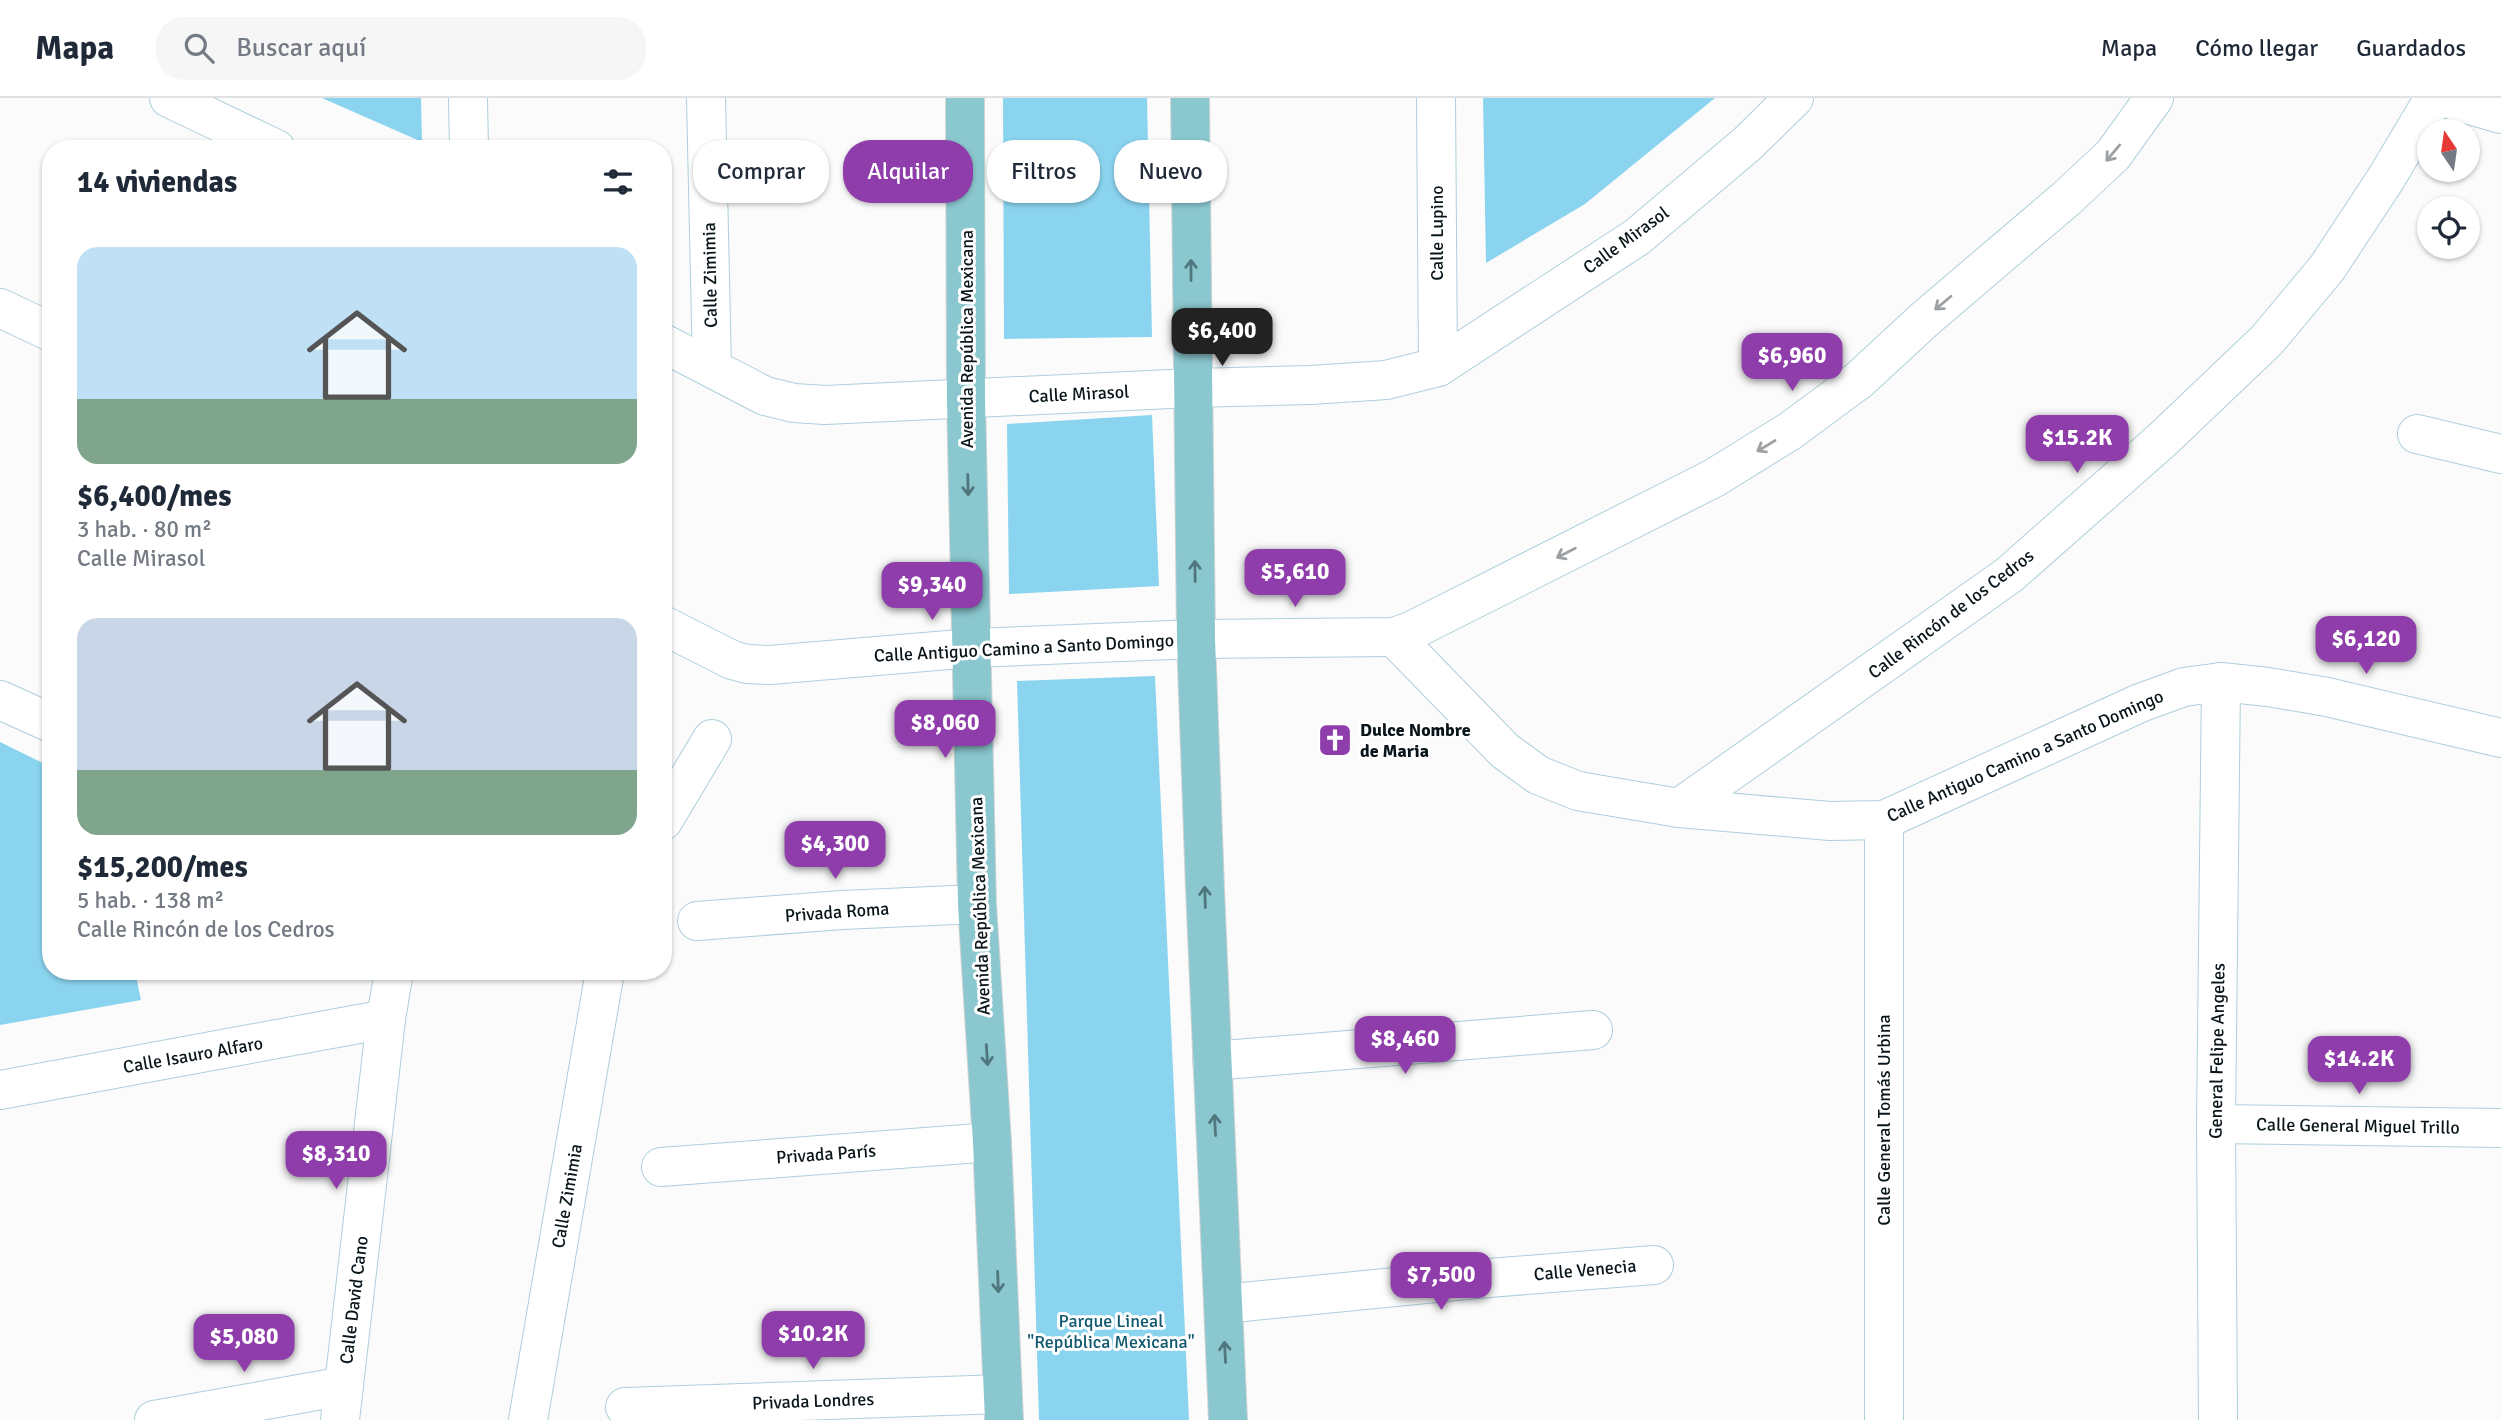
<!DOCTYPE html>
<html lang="es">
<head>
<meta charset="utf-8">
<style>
  :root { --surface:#fff; --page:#f6f6f7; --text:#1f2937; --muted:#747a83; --line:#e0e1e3; --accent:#903dac }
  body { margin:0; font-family:Signika,sans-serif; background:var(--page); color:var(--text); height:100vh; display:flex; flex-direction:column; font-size:26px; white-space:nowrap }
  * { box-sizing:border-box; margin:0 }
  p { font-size:23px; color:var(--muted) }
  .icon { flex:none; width:38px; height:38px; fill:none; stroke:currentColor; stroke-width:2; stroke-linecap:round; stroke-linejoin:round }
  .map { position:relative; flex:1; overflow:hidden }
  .details { position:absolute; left:42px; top:42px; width:630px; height:840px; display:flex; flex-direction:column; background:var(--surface); border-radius:28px; box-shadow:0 2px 5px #0004 }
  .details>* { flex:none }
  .banner { position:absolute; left:693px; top:42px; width:665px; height:63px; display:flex; gap:14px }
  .needle { width:46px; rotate:347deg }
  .controls { position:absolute; left:2417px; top:21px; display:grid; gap:14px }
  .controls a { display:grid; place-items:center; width:63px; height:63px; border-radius:50%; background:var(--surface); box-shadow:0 2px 5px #0004; font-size:35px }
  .price { position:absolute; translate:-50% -60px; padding:0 16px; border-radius:14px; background:var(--accent); color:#fff; font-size:23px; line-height:46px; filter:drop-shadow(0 2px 4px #0008) }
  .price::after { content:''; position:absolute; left:50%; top:42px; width:21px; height:16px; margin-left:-10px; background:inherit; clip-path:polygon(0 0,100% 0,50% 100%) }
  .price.on { background:#222; color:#fff }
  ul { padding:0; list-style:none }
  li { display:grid; align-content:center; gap:14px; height:371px; padding:0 35px }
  li span { display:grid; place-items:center; height:217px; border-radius:21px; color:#555 }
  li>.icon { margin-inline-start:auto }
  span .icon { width:126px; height:126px; fill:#fffc; stroke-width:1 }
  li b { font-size:30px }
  h2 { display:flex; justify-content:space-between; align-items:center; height:84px; padding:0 35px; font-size:30px }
  .tag { padding:0 24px; border-radius:28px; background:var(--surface); box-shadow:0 2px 5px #0004; font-size:24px; line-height:63px }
  .tag.on { background:var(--accent); color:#fff }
  header { display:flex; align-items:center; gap:42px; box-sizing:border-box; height:98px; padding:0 35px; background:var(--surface); border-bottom:2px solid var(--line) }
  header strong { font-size:33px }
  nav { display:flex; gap:38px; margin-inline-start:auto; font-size:24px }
  .search { width:490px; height:63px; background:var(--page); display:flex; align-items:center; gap:18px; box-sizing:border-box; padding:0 24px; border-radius:28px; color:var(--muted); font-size:26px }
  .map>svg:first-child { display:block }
  .green { fill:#8ad4ef }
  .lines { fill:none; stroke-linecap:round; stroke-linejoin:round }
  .minor-casing { stroke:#aecfdc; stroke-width:40 }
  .major-casing { stroke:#d3d5d6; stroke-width:40 }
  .minor { stroke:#fff; stroke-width:38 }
  .major { stroke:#8ac7ce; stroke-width:38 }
  .oneway { stroke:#9da1a3 }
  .oneway2 { stroke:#50777d }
  .labels { text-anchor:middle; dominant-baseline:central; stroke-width:6; stroke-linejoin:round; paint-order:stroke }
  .street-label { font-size:18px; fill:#09151a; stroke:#fff }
  .poi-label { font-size:18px; font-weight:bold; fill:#09151a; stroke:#fff; text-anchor:start }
  .park-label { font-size:18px; fill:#0f586e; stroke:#fff }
</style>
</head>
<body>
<header>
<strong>Mapa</strong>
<div class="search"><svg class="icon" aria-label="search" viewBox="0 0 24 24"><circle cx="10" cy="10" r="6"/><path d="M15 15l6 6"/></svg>Buscar aquí</div>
<nav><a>Mapa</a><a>Cómo llegar</a><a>Guardados</a></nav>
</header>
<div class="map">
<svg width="2501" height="1322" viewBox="0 0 2501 1322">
  <rect width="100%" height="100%" fill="#fbfbfb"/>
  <g class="green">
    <path d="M322,0h99l1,44z"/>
    <path d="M1003,0h144l5,239 -148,2z"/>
    <path d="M1483,0h232l-130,106 -99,59z"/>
    <path d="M1152,317l7,171 -150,8 -2,-170z"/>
    <path d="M1155,578l34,744h-150l-22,-739z"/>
    <path d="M0,644l51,25v204h84l6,29 -141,25z"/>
  </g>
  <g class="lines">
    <g class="minor-casing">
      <g id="minor">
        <path d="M169,0l107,51"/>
        <path d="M468,0l1,51"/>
        <path d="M706,0l6,270"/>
        <path d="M1436,0l2,269"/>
        <path d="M2445,0l56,16"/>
        <path d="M0,210l51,24"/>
        <path d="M663,245l102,53 29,7 31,2 367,-17 119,-3 75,-5 52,-13 199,-130 110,-93 47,-46"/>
        <path d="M2417,336l84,20"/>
        <path d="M663,527l69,35 15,4 23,1 202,-17 224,-9 198,-2 17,-6 303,-153 76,-47 69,-51 66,-61 142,-121 46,-43 41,-57"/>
        <path d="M1394,539l111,114 33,24 40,16 101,17 151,13 54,-1 256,-117 44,-16 37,-5 47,5 59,10 174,41"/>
        <path d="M0,602l51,23"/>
        <path d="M1679,710l330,-233 153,-135 105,-100 60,-72 58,-88 49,-82"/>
        <path d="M663,723l49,-82"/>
        <path d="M697,823l145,-11 135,-6"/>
        <path d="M1212,963l381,-31"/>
        <path d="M0,992l386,-71"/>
        <path d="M2216,1026l285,4"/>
        <path d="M661,1069l331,-25"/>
        <path d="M1223,1206l253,-25 178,-14"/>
        <path d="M625,1309l377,-13"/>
        <path d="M154,1322l190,-34"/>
        <path d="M340,1322l46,-401 8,-48"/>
        <path d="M528,1322l77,-449"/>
        <path d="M1884,1322v-600"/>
        <path d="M2218,1322l-2,-296 5,-442"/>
      </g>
    </g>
    <g class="major-casing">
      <g id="major">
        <path d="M965,0l1,302 11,504 15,238 12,278"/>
        <path d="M1190,0l6,541 9,250 23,531"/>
      </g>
    </g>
    <use href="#minor" class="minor"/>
    <use href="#major" class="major"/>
  </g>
  <defs><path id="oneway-shaft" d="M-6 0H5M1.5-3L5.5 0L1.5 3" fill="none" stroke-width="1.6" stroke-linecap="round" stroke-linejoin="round" transform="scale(1.75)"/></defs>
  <g class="oneway">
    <use href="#oneway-shaft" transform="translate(2113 55) rotate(130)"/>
    <use href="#oneway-shaft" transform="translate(1943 205) rotate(140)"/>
    <use href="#oneway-shaft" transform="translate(1766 348) rotate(149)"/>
    <use href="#oneway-shaft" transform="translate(1566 455) rotate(153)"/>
  </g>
  <g class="oneway2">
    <use href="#oneway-shaft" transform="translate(1191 172) rotate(-90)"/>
    <use href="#oneway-shaft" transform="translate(968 387) rotate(89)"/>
    <use href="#oneway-shaft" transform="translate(1195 473) rotate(-91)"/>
    <use href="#oneway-shaft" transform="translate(1205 799) rotate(-92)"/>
    <use href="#oneway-shaft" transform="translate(987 957) rotate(86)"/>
    <use href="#oneway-shaft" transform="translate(1215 1027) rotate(-93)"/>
    <use href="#oneway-shaft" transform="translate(998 1184) rotate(88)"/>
    <use href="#oneway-shaft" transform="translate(1225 1254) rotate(-93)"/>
  </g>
  <defs>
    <g id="church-square" transform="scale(1.75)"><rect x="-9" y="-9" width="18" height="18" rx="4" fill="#903dac" stroke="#fff"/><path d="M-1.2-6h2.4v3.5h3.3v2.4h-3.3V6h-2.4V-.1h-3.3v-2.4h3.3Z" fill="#fff"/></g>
  </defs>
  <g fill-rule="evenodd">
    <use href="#church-square" x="1335" y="642"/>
  </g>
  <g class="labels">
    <g class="street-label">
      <text transform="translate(1437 135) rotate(-90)">Calle Lupino</text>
      <text transform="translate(1626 142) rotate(-36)">Calle Mirasol</text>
      <text transform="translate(710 177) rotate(-91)">Calle Zimimia</text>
      <text transform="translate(967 241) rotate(-90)">Avenida República Mexicana</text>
      <text transform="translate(1079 296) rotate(-3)">Calle Mirasol</text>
      <text transform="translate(1951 516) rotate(-37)">Calle Rincón de los Cedros</text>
      <text transform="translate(1024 550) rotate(-3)">Calle Antiguo Camino a Santo Domingo</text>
      <text transform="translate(2025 658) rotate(-24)">Calle Antiguo Camino a Santo Domingo</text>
      <text transform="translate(980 808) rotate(-92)">Avenida República Mexicana</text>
      <text transform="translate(837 814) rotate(-4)">Privada Roma</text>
      <text transform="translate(2217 953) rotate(-89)">General Felipe Angeles</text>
      <text transform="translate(193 957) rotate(-10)">Calle Isauro Alfaro</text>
      <text transform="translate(1884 1022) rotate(-90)">Calle General Tomás Urbina</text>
      <text transform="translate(2358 1028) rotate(1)">Calle General Miguel Trillo</text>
      <text transform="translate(826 1056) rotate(-4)">Privada París</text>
      <text transform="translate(567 1098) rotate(-80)">Calle Zimimia</text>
      <text transform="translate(1585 1172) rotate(-5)">Calle Venecia</text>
      <text transform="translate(354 1202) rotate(-83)">Calle David Cano</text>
      <text transform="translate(813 1303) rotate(-2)">Privada Londres</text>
    </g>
    <g class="poi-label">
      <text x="1360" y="632">Dulce Nombre<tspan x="1360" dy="21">de Maria</tspan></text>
    </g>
    <g class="park-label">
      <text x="1111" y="1223">Parque Lineal<tspan x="1111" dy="21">"República Mexicana"</tspan></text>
    </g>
  </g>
</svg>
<div class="controls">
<a><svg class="needle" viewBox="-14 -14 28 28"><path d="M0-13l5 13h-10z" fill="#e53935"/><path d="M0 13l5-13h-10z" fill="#747a83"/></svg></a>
<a><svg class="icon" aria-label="locate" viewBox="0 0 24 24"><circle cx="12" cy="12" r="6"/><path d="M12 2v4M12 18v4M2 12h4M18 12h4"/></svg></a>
</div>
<b class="price on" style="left:1222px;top:270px">$6,400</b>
<b class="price" style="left:1792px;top:295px">$6,960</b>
<b class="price" style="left:2077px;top:377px">$15.2K</b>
<b class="price" style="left:1295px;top:511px">$5,610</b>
<b class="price" style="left:932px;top:524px">$9,340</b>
<b class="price" style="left:2366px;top:578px">$6,120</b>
<b class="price" style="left:945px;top:662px">$8,060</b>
<b class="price" style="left:835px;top:783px">$4,300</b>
<b class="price" style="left:1405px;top:978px">$8,460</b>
<b class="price" style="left:2359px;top:998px">$14.2K</b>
<b class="price" style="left:336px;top:1093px">$8,310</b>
<b class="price" style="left:1441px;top:1214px">$7,500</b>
<b class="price" style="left:813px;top:1273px">$10.2K</b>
<b class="price" style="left:244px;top:1276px">$5,080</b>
<div class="banner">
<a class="tag">Comprar</a>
<a class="tag on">Alquilar</a>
<a class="tag">Filtros</a>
<a class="tag">Nuevo</a>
</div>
<section class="details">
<h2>14 viviendas<svg class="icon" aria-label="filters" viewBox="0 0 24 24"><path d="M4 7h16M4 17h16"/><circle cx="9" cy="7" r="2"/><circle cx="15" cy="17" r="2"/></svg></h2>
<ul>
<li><span style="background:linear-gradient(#bfe0f5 70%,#7fa58c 0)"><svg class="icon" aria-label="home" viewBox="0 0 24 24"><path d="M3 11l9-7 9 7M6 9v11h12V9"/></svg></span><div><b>$6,400/mes</b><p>3 hab. · 80 m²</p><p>Calle Mirasol</p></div></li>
<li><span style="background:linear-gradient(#c9d6e8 70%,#7fa58c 0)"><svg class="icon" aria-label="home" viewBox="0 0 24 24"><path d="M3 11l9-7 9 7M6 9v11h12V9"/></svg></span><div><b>$15,200/mes</b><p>5 hab. · 138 m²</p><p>Calle Rincón de los Cedros</p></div></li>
</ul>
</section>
</div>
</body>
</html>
